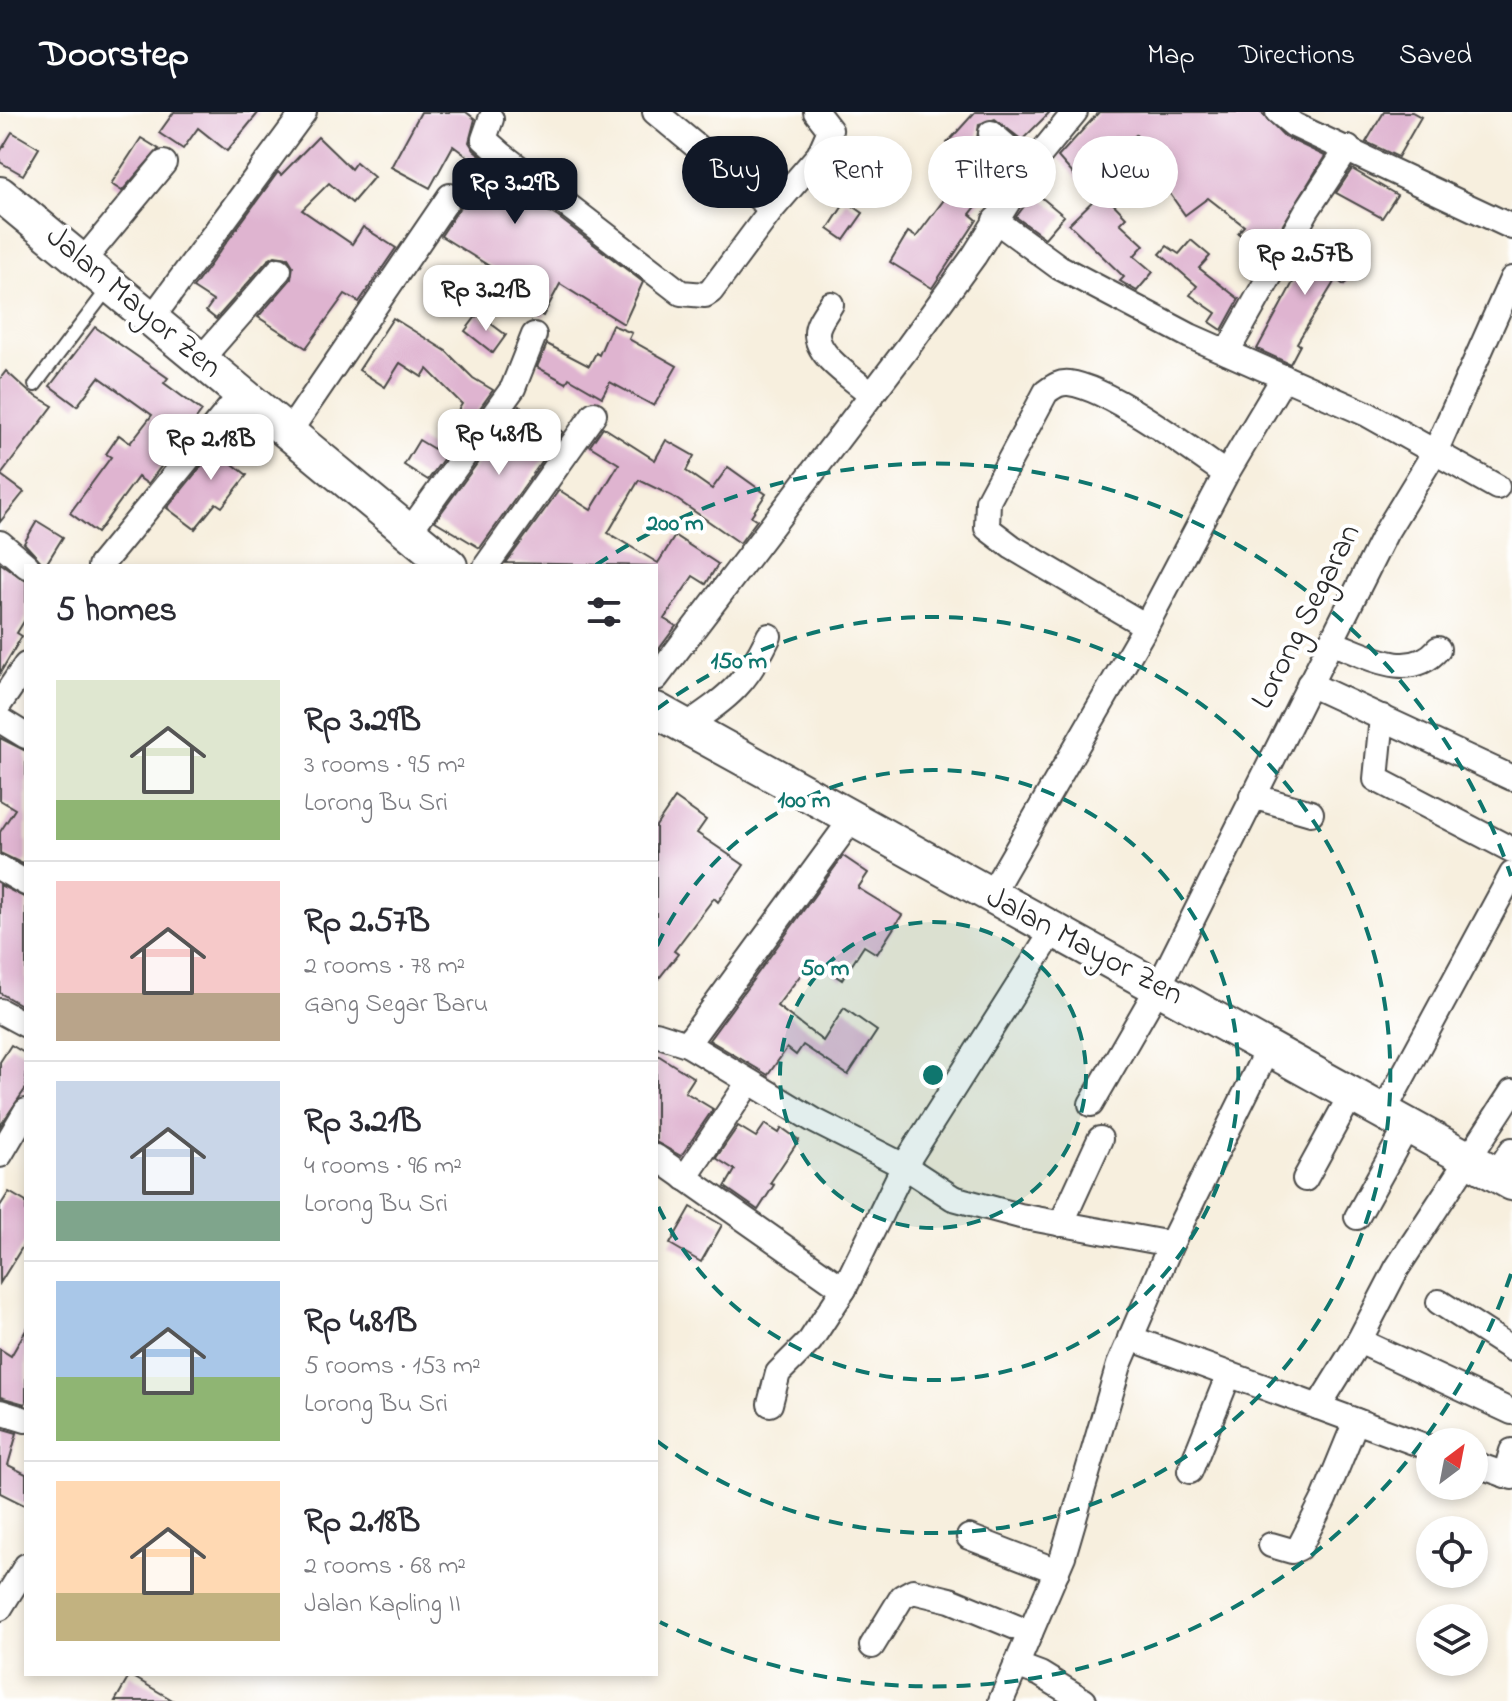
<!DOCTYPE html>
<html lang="en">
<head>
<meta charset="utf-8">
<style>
  :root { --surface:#fff; --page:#f7f7f7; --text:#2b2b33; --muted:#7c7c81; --line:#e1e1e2; --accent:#111827 }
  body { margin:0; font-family:"Indie Flower",sans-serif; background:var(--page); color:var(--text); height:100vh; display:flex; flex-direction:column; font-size:30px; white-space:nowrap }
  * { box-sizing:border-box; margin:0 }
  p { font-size:26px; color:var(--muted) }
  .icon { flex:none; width:44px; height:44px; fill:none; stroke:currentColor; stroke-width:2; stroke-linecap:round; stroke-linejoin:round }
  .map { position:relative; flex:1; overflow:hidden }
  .drawer { position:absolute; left:24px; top:452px; width:634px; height:1112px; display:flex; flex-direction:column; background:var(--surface); border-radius:0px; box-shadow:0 4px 12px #0003 }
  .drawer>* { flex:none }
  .top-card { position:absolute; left:682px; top:24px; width:710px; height:72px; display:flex; gap:16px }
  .needle { width:52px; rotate:32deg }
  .controls { position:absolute; left:1416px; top:1316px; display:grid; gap:16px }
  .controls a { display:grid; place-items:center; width:72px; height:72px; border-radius:50%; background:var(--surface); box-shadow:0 4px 12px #0003; font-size:40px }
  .price { position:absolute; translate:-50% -68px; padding:0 18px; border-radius:16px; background:#fff; color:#222; font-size:26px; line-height:52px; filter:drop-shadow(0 2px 4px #0008) }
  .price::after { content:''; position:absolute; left:50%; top:48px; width:24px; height:18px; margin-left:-12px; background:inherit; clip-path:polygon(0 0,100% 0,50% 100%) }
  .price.selected { background:var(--accent); color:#fff }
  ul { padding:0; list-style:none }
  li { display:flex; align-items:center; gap:24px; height:200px; padding:0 32px }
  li+li { border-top:2px solid var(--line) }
  li span { display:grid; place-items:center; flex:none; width:224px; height:160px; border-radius:0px; color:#555 }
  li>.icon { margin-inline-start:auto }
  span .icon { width:96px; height:96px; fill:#fffc; stroke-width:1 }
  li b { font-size:34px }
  h2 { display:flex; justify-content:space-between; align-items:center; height:96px; padding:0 32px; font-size:34px }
  .chip { padding:0 28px; border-radius:36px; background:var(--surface); box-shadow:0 4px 12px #0003; font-size:28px; line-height:72px }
  .chip.selected { background:var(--accent); color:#fff }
  header { display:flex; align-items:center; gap:48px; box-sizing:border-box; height:112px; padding:0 40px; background:var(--accent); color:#fff }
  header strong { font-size:38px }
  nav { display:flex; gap:44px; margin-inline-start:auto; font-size:28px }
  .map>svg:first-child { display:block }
  .building { fill:#dfb4d0 }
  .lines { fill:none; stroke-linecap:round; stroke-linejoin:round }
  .lane-casing { stroke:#4a4846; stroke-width:16 }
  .street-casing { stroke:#4a4846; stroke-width:28 }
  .secondary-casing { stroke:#4a4846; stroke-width:38 }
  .lane { stroke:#fff; stroke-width:12 }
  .street { stroke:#fff; stroke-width:24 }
  .secondary { stroke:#fff; stroke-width:34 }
  .ring { fill:none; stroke:#0f766e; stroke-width:4; stroke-dasharray:14 10 }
  .labels { text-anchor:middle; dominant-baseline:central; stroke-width:8; stroke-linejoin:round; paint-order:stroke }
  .street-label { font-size:32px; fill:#2b2b2b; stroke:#fff }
  .centre { fill:#0f766e; stroke:#fff; stroke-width:4 }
  .ring-label { font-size:24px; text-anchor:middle; font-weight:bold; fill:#0f766e; stroke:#fff; stroke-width:8; stroke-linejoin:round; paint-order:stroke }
</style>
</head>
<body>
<header>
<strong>Doorstep</strong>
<nav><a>Map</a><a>Directions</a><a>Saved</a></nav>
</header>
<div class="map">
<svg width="1512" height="1589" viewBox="0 0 1512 1589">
  <rect width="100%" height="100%" fill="#fff"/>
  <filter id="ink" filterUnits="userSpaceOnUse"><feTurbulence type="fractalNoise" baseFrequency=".0125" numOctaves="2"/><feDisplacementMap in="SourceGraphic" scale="16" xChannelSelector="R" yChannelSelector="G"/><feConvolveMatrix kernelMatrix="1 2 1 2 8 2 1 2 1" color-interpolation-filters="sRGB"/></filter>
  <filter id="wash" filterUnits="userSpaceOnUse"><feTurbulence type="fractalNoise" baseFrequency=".006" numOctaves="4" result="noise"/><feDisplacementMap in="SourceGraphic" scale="32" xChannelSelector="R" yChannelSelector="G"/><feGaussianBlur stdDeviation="1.8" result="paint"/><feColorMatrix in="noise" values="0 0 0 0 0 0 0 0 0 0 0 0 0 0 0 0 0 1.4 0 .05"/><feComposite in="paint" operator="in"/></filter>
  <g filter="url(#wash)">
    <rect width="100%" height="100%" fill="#f7efde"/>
    <g id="blocks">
      <g class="building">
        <path d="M174,0h85l-32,39 -29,-23 -15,21 -24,-16z"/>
        <path d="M421,0h45l9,7 -6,23 5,8 61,49 -2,3 25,15 85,65 -19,42 -64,-40 -17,32 -33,-17 8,-15 -77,-48 21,-32 2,-11 16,-27 -27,-20 -23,42 -39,-21z"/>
        <path d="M975,0h75l-28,28 -27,-21 -16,5 -2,15 24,23 -22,22 8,9 -17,21 7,6 -45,68 -42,-26 18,-30 8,5 36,-48 -5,-5 21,-22 -21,-19z"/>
        <path d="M1099,0h162l24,25 40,19 -60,98 -27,-21 6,-7 -36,-28 -23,17 -24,-34 10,-7 -35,-39 -55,48 -23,-26z"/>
        <path d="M1384,0h28l9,5 -23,40 -32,-15z"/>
        <path d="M12,20l27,16 -16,27 -23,-13v-10z"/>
        <path d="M318,25l33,32 5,-7 18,15 -22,26 -23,-20 -27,27 50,34 11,-17 33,21 -37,54 -14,-8 -39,54 -48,-31 33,-38 2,-13 -5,-8 -13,-2 -7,4 -52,59 -10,-8 7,-10 -20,-13 85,-116 3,3z"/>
        <path d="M141,26l18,11 -37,42 -11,-7z"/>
        <path d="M1352,57l45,26 -15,23 -46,-25z"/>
        <path d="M1035,80l29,24 -19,22 -29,-21z"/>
        <path d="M1102,80l24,25 -6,6 24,22 -10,11 19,16 -16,19 -17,-10 4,-4 -55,-53z"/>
        <path d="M846,89l17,12 -19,27 -16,-11z"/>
        <path d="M1312,119l46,35 -14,19 -8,-6 -39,64 3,2 -10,19 -33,-15 47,-87 -7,-4z"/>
        <path d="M1191,128l19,16 -11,12 40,31 -17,31 -12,-8 6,-9 -26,-18 7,-9 -37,-32 7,-8 12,8z"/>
        <path d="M478,202l28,21 -13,18 -28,-22z"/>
        <path d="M393,206l53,33 27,27 20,12 -65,90 -24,-15 15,-25 15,9 28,-45 -35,-35 -5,8 -22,-14 -15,24 -26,-17z"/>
        <path d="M612,213l20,8 -3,6 48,27 -23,40 -44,-24 -8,15 -33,-19 -3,5 -29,-16 10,-23 42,22 7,-13 3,2z"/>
        <path d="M95,215l73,51 -4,5 38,28 -54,73 -10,-7 -41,56 -27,-20 41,-56 -5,-3 13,-19 11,8 22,-28 -53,-38 -22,29 -27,-20z"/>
        <path d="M6,259l23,21 24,14 -52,69 23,17 -24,30v-143z"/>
        <path d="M519,294l44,26 -83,116 -45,-27z"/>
        <path d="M233,315l16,15 -19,20 17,13 -25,32 -6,-4 -21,26 -28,-21z"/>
        <path d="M603,315l52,33 11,-20 28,16 -8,15 26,18 16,-22 38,27 -15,22 6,4 -17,23 -68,-47 -33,-16 -31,53 50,30 17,-27 43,28 -12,20 -13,-8 -29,43 12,7 -20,27v-87l-150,-3 53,-73 32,20 28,-46 -29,-18z"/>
        <path d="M37,409l26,16 -18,29 -21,-23z"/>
        <path d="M0,451l26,18v37l-9,15 5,3 -22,37z"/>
        <path d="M0,626l26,13v108l-3,5 -23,-11v-21l15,-23 -15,-9z"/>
        <path d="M675,686l31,22 -9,13 47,32 -26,37 -4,-4 -40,53 4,3 -22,28v-156z"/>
        <path d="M843,744l25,17 -10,15 44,27 -25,39 -13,-8 -22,34 -30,-20 -35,46 46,35 21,-33 33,23 -29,44 -45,-30 -7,10 -9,-7 -19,27 -59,-35z"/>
        <path d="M0,773l26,13v110l-26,-15z"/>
        <path d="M11,933l15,9v34l-26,38v-64z"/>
        <path d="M656,942l38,24 -9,14 28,17 -32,47 -25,-14z"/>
        <path d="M765,1012l14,9 3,-5 17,12 -29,43 4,2 -16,25 -33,-23 10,-17 -19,-12 22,-32 18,11z"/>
        <path d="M9,1080l17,10v39l-26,42v-77z"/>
        <path d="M691,1095l31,18 -21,37 -31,-18z"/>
        <path d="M26,1218v72l-1,2 -25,-7v-48l11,7z"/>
        <path d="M0,1316l17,5 -9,32 18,9v32l-26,-13z"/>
        <path d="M130,1563l44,26h-59z"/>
      </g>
    </g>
  </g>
  <g filter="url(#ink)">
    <use href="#blocks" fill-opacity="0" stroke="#4a4846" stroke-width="2"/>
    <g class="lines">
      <g class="lane-casing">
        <path id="lane" d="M35,273l75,-99"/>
      </g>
      <g class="street-casing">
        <g id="street">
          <path d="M655,0l117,97"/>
          <path d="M1278,0l16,13 218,102"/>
          <path d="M491,7l-7,20 17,15 180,139 24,2 6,-4 61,-82 47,-54 11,-25 -14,-18"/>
          <path d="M991,21l39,34"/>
          <path d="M995,108l64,47 131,69 177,78 130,73"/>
          <path d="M83,149l81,-98"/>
          <path d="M831,192c-5,9 -14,19 -14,29 -1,24 39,47 55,62"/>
          <path d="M152,206l152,-206"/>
          <path d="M1227,240l80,-142 41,-62"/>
          <path d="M201,247l78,-89"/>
          <path d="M289,320l161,-236"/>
          <path d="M1226,362c-35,-25 -117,-86 -157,-91 -10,-1 -16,4 -23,9l-58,109 -1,27 25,19 134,79 80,-152 58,-97"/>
          <path d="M409,420l104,-144 21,-53"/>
          <path d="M0,431l27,23"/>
          <path d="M100,454l142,-173"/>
          <path d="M486,454l108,-152"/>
          <path d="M1330,530c34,12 79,41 108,7"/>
          <path d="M656,566l252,-331 66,-91 56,-89 45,-55"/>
          <path d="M1309,572l203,94"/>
          <path d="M0,591l26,-38"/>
          <path d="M1382,605l-6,62 136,71"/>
          <path d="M0,608l26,16"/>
          <path d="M686,614c43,-30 59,-40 83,-90"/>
          <path d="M1252,684l59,17"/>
          <path d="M0,756l26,15"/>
          <path d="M990,784l156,-270"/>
          <path d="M0,899l26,14"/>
          <path d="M656,922l31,10 165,-225"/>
          <path d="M687,932l128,77 89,45 49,32 67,18 151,28"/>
          <path d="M1091,992l68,-118 227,-454 50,-82 76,-171"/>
          <path d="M1384,999l128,-237"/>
          <path d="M0,1043l26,-44"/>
          <path d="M656,1045l188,132 60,-123 149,-235"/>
          <path d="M1496,1062l16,-24"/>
          <path d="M685,1066l64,-96"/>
          <path d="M1305,1067l46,-84"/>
          <path d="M1357,1105l51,-92"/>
          <path d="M1061,1112l39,-85"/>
          <path d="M1439,1190l73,47"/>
          <path d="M1130,1226l300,110"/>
          <path d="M1359,1229l153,71"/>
          <path d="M770,1292l8,-31 32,-32 34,-52"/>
          <path d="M1318,1295l41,-66 38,-73 115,-176"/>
          <path d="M0,1300l26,8"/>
          <path d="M1474,1352l38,13"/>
          <path d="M1190,1359l39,-97"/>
          <path d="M1505,1363l7,-24"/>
          <path d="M969,1425l88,34"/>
          <path d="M1271,1433l21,6 7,-3 25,-49 32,-78"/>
          <path d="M0,1496l26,-42"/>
          <path d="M872,1534l30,-49 11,-6 37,9 80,33"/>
          <path d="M1016,1553l24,9 44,27"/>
          <path d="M1001,1589l62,-145 56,-191 52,-121 97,-196"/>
        </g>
      </g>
      <g class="secondary-casing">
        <g id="secondary">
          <path d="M0,82l450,372"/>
          <path d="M656,598l856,473"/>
        </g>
      </g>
      <use href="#lane" class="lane"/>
      <use href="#street" class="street"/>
      <use href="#secondary" class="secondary"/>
    </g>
  </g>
  <circle cx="933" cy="963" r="153" fill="#0f766e" fill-opacity=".12"/>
  <g class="ring">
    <circle cx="933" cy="963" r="153"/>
    <path d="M657 834A305 305 0 1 1 657 1092"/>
    <path d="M657 597A458 458 0 1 1 657 1329"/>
    <path d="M1511 1162A611 611 0 0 1 660 1510M596 453A611 611 0 0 1 1511 764"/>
  </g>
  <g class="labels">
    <g class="street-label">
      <text transform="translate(133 191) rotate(40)">Jalan Mayor Zen</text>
      <text transform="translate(1307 505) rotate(-63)">Lorong Segaran</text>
      <text transform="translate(1084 835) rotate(28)">Jalan Mayor Zen</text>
    </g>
  </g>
  <circle cx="933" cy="963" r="12" class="centre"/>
  <g class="ring-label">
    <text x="675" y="418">200 m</text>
    <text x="739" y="556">150 m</text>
    <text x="804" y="695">100 m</text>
    <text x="825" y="863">50 m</text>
  </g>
</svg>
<div class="controls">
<a><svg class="needle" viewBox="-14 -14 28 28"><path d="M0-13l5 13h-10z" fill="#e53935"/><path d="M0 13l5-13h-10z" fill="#7c7c81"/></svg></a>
<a><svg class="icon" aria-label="locate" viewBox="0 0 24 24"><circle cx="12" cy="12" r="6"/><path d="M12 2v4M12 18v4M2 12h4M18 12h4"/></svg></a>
<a><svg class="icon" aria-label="layers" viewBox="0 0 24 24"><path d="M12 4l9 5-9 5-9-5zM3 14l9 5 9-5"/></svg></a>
</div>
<b class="price selected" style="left:515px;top:114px">Rp 3.29B</b>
<b class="price" style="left:1305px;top:185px">Rp 2.57B</b>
<b class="price" style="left:486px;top:221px">Rp 3.21B</b>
<b class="price" style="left:499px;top:365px">Rp 4.81B</b>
<b class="price" style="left:211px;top:370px">Rp 2.18B</b>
<div class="top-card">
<a class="chip selected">Buy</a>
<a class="chip">Rent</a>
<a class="chip">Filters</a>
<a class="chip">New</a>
</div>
<section class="drawer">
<h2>5 homes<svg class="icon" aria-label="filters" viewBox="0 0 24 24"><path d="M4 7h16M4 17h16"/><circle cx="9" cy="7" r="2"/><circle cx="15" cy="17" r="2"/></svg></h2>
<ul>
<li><span style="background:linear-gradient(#dfe7d0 75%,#8fb573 0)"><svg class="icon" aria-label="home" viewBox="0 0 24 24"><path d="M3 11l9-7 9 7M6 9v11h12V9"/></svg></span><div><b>Rp 3.29B</b><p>3 rooms · 95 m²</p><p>Lorong Bu Sri</p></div></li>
<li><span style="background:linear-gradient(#f6c9c9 70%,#b9a48a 0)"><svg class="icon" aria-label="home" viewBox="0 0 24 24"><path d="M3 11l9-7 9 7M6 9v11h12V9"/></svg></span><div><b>Rp 2.57B</b><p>2 rooms · 78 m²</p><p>Gang Segar Baru</p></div></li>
<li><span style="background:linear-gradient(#c9d6e8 75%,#7fa58c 0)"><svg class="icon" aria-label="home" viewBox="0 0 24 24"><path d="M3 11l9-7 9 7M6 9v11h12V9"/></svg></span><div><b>Rp 3.21B</b><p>4 rooms · 96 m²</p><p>Lorong Bu Sri</p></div></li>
<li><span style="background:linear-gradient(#a9c7e8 60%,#8fb573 0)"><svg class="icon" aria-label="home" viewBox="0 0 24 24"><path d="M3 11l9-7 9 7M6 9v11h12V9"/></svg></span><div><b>Rp 4.81B</b><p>5 rooms · 153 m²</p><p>Lorong Bu Sri</p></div></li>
<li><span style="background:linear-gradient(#ffd9b3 70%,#c2b280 0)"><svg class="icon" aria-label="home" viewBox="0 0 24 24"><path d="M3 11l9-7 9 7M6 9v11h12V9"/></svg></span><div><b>Rp 2.18B</b><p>2 rooms · 68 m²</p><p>Jalan Kapling II</p></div></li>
</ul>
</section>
</div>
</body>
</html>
